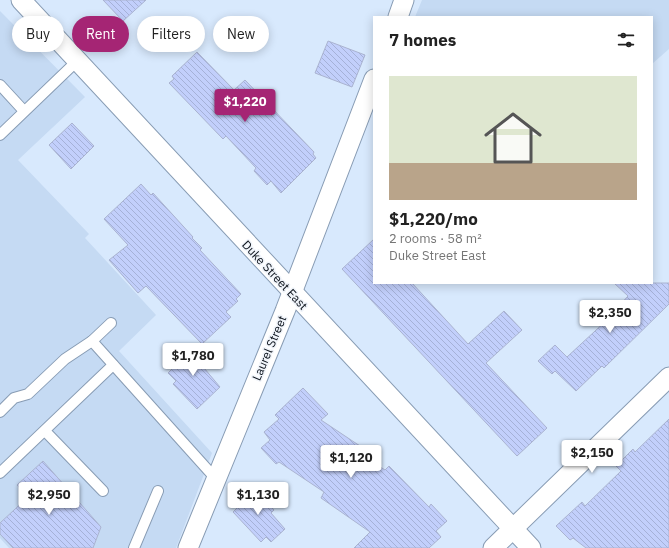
<!DOCTYPE html>
<html lang="en">
<head>
<meta charset="utf-8">
<style>
  :root { --surface:#fff; --page:#f2f2f2; --text:#222; --muted:#767676; --accent:#a52574 }
  body { margin:0; font-family:"IBM Plex Sans",sans-serif; background:var(--page); color:var(--text); height:100vh; display:flex; flex-direction:column; font-size:15px; white-space:nowrap }
  * { box-sizing:border-box; margin:0 }
  p { font-size:13px; color:var(--muted) }
  .icon { flex:none; width:22px; height:22px; fill:none; stroke:currentColor; stroke-width:2; stroke-linecap:round; stroke-linejoin:round }
  .map { position:relative; flex:1; overflow:hidden }
  .details { position:absolute; left:373px; top:16px; width:280px; height:268px; display:flex; flex-direction:column; background:var(--surface); border-radius:0px; box-shadow:0 2px 10px #0003 }
  .details>* { flex:none }
  .guide { position:absolute; left:12px; top:16px; width:301px; height:36px; display:flex; gap:8px }
  .price { position:absolute; translate:-50% -34px; padding:0 9px; border-radius:4px; background:#fff; color:#222; font-size:13px; line-height:26px; filter:drop-shadow(0 1px 2px #0008) }
  .price::after { content:''; position:absolute; left:50%; top:24px; width:12px; height:9px; margin-left:-6px; background:inherit; clip-path:polygon(0 0,100% 0,50% 100%) }
  .price.selected { background:var(--accent); color:#fff }
  ul { padding:0; list-style:none }
  li { display:grid; align-content:center; gap:8px; height:212px; padding:0 16px }
  li span { display:grid; place-items:center; height:124px; border-radius:0px; color:#555 }
  li>.icon { margin-inline-start:auto }
  span .icon { width:72px; height:72px; fill:#fffc; stroke-width:1 }
  li b { font-size:17px }
  h2 { display:flex; justify-content:space-between; align-items:center; height:48px; padding:0 16px; font-size:17px }
  .tag { padding:0 14px; border-radius:18px; background:var(--surface); box-shadow:0 2px 10px #0003; font-size:14px; line-height:36px }
  .tag.selected { background:var(--accent); color:#fff }
  .map>svg:first-child { display:block }
  .built { fill:#c5daf3 }
  .building { fill:url(#building-back-hatch); stroke:#aab3d0 }
  .lines { fill:none; stroke-linecap:round; stroke-linejoin:round }
  .lane-casing { stroke:#889cb4; stroke-width:12 }
  .street-casing { stroke:#889cb4; stroke-width:21 }
  .lane { stroke:#fff; stroke-width:10 }
  .street { stroke:#fff; stroke-width:19 }
  .labels { text-anchor:middle; dominant-baseline:central; stroke-width:3; stroke-linejoin:round; paint-order:stroke }
  .street-label { font-size:12px; fill:#0a111a; stroke:#f0f4fa }
</style>
</head>
<body>
<div class="map">
<svg width="669" height="548" viewBox="0 0 669 548">
  <defs>
    <pattern id="building-back-hatch" width="6" height="6" patternUnits="userSpaceOnUse"><rect width="6" height="6" fill="#c2cffb"/><path d="M-1 5l2 2M0 0l6 6M5-1l2 2" fill="none" stroke="#a5b1d7"/></pattern>
  </defs>
  <rect width="100%" height="100%" fill="#d8e9fd"/>
  <g class="built">
    <path d="M422,0h247v49l-17,15v-47h-237z"/>
    <path d="M0,11l85,86 -67,63 71,74 -4,4 71,77 -37,36 93,102 -36,95h-167l-9,-10z"/>
  </g>
  <g class="building">
    <path d="M103,0h43l-23,21z"/>
    <path d="M328,41l37,14 -13,32 -37,-14z"/>
    <path d="M197,52l37,38 11,-10 69,72 -1,2 3,4 -35,35 -10,-12 -4,4 -13,-14 2,-3 -30,-32 -3,3 -54,-56 5,-4 -2,-3z"/>
    <path d="M72,123l22,23 -23,23 -22,-24z"/>
    <path d="M141,184l10,11 2,-2 40,44 -1,1 10,10 -2,2 41,44 -5,5 2,2 -12,11 5,5 -29,27 -56,-58 -8,7 -29,-33 19,-15 -24,-26z"/>
    <path d="M374,239v44h38l56,61 36,-33 18,19 -36,33 61,65 -30,28 -175,-187z"/>
    <path d="M614,283h55v21l-65,64 -2,-2 -26,25 -21,-20 -3,3 -14,-13 17,-16 12,12 55,-51 -2,-1 8,-9z"/>
    <path d="M192,344l13,13 -6,5 21,25 -23,22 -24,-25 3,-3 -8,-8 7,-7 -3,-3z"/>
    <path d="M303,388l25,26 -7,6 39,26 -4,5 29,19 4,-4 40,41 2,-3 16,17 -11,10 5,6 -12,11h-75l16,-16 -49,-34 3,-6 -45,-30 -3,2 -15,-16 9,-8 -6,-8 15,-13 -4,-4z"/>
    <path d="M669,419v129h-83l-13,-10 -3,2 -14,-14 26,-24 3,4 36,-35 -5,-5 17,-17 2,3z"/>
    <path d="M43,461l58,66 -8,21h-80l-13,-14v-11l28,-26 -11,-12z"/>
    <path d="M251,485l23,25 -3,3 14,16 -14,13 -5,-5 -5,5 -28,-30 9,-9 -5,-5z"/>
  </g>
  <g class="lines">
    <g class="lane-casing">
      <g id="lane">
        <path d="M0,85l24,26"/>
        <path d="M0,135l77,-74"/>
        <path d="M92,341l124,138"/>
        <path d="M0,412l14,-14 14,-4 37,-35 27,-18 19,-18"/>
        <path d="M45,431l58,60"/>
        <path d="M0,473l113,-108"/>
        <path d="M134,548l24,-57"/>
      </g>
    </g>
    <g class="street-casing">
      <g id="street">
        <path d="M21,0l510,548"/>
        <path d="M398,17l6,-17"/>
        <path d="M188,548l97,-237 89,-232"/>
        <path d="M493,548l176,-171"/>
      </g>
    </g>
    <use href="#lane" class="lane"/>
    <use href="#street" class="street"/>
  </g>
  <g class="labels">
    <g class="street-label">
      <text transform="translate(275 275) rotate(47)">Duke Street East</text>
      <text transform="translate(269 348) rotate(-67)">Laurel Street</text>
    </g>
  </g>
</svg>
<b class="price selected" style="left:245px;top:123px">$1,220</b>
<b class="price" style="left:610px;top:334px">$2,350</b>
<b class="price" style="left:193px;top:377px">$1,780</b>
<b class="price" style="left:592px;top:474px">$2,150</b>
<b class="price" style="left:351px;top:479px">$1,120</b>
<b class="price" style="left:49px;top:516px">$2,950</b>
<b class="price" style="left:258px;top:516px">$1,130</b>
<div class="guide">
<a class="tag">Buy</a>
<a class="tag selected">Rent</a>
<a class="tag">Filters</a>
<a class="tag">New</a>
</div>
<section class="details">
<h2>7 homes<svg class="icon" aria-label="filters" viewBox="0 0 24 24"><path d="M4 7h16M4 17h16"/><circle cx="9" cy="7" r="2"/><circle cx="15" cy="17" r="2"/></svg></h2>
<ul>
<li><span style="background:linear-gradient(#dfe7d0 70%,#b9a48a 0)"><svg class="icon" aria-label="home" viewBox="0 0 24 24"><path d="M3 11l9-7 9 7M6 9v11h12V9"/></svg></span><div><b>$1,220/mo</b><p>2 rooms · 58 m²</p><p>Duke Street East</p></div></li>
</ul>
</section>
</div>
</body>
</html>
